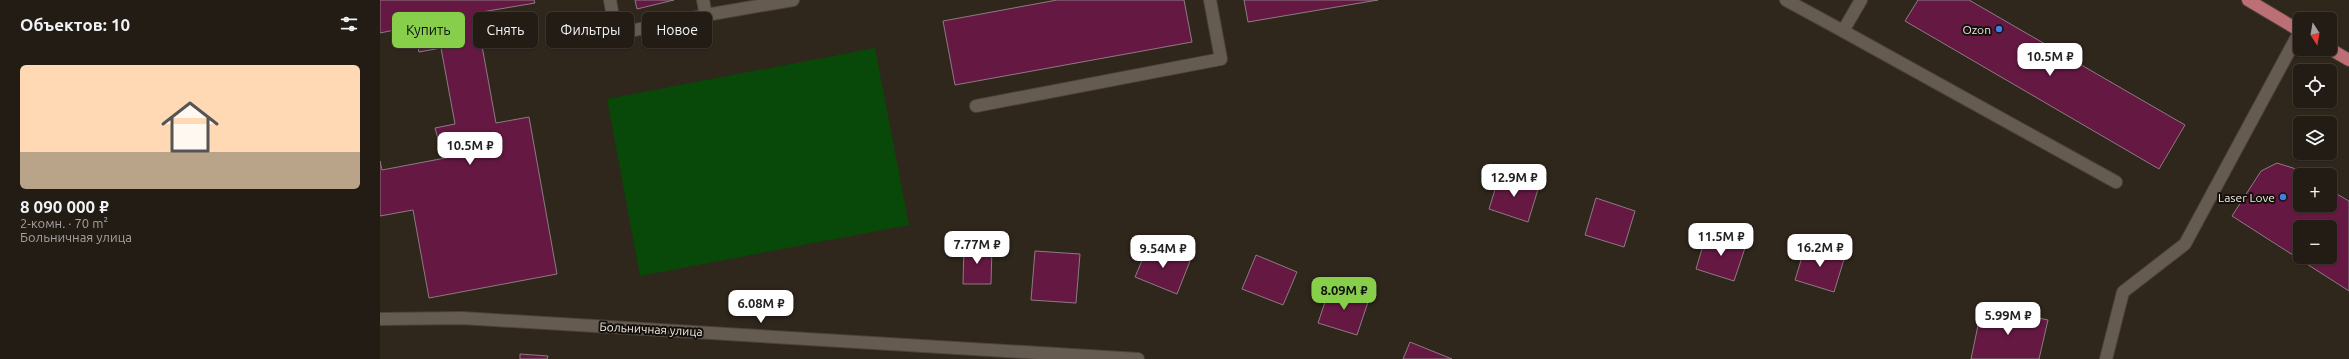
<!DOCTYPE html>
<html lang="ru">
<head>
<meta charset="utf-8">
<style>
  :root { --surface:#231c15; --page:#2f2922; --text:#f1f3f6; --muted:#a3a1a0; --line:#403a34; --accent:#87cf4a }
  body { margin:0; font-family:Ubuntu,sans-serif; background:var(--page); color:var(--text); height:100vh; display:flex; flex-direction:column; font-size:15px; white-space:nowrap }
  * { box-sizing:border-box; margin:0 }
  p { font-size:13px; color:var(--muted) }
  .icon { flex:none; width:22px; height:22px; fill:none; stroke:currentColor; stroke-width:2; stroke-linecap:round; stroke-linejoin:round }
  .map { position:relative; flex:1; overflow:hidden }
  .drawer { display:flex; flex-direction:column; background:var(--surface); width:380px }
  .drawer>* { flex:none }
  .guide { position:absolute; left:12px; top:12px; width:380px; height:36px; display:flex; gap:8px }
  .needle { width:26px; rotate:169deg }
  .buttons { position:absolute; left:1913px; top:12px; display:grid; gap:8px }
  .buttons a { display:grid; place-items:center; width:44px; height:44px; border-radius:6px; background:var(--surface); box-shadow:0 1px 3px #0004,0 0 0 1px var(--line); font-size:20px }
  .price { position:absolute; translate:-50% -34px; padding:0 9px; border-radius:8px; background:#fff; color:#222; font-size:13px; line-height:26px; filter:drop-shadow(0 1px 2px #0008) }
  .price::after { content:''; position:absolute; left:50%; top:24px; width:12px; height:9px; margin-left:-6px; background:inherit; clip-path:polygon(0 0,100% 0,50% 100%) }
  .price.on { background:var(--accent); color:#111 }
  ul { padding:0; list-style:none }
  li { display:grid; align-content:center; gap:8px; height:212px; padding:0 20px }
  li span { display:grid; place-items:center; height:124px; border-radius:6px; color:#555 }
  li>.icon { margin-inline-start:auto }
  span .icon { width:72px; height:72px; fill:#fffc; stroke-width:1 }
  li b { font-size:17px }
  h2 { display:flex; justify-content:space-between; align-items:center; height:48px; padding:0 20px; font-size:17px }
  .chip { padding:0 14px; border-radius:6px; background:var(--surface); box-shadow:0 1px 3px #0004,0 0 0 1px var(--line); font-size:14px; line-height:36px }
  .chip.on { background:var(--accent); color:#111 }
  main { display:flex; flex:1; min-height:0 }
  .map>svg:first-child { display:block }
  .green { fill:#084909 }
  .building { fill:#651942; stroke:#8c7b82; fill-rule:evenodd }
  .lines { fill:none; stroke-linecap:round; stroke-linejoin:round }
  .minor-casing { stroke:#4b433b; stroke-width:14 }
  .major-casing { stroke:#4b433b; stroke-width:14 }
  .minor { stroke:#665b50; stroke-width:12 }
  .major { stroke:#bc6f75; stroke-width:12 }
  .shop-dot { fill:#3f7fe0; stroke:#14100b; stroke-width:1.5 }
  .labels { text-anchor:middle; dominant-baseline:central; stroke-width:4; stroke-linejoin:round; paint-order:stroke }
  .poi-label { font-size:12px; fill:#eee7e1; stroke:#14100b; text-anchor:end }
  .street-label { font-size:12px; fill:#eee7e1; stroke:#14100b }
</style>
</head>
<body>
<main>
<section class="drawer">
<h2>Объектов: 10<svg class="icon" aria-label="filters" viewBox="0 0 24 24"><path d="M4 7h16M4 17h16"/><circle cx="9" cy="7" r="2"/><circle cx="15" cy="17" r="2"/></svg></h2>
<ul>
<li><span style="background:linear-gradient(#ffd9b3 70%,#b9a48a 0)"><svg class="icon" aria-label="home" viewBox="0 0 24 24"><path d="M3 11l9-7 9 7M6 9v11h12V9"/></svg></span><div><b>8 090 000 ₽</b><p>2-комн. · 70 m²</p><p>Больничная улица</p></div></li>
</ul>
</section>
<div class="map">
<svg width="1969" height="359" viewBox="0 0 1969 359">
  <rect width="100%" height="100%" fill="#2f261c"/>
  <path class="green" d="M495,48l34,177 -269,51 -33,-177z"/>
  <g class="building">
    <path d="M0,0h154l1,3 -59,10 20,110 33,-6 28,157 -128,24 -16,-88 -33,6v-55l2,9 79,-15 -4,-19 -19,3 -3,-11 20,-4 -14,-76 -22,4 -5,-26 -34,7z"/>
    <path d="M255,0h39l-37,9z"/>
    <path d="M677,0h127l8,42 -237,43 -12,-64z"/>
    <path d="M864,0h134l-130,22z"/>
    <path d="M1538,0h51l216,125 -26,44 -254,-148z"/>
    <path d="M1897,163l16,5 12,7h-5v30h30v-15l19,11v90l-117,-75 29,-45zM1920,227h30v30h-30z"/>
    <path d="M1120,173l39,13 -11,36 -39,-13z"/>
    <path d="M1216,198l39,13 -11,36 -39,-12z"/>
    <path d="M1327,232l39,13 -12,36 -38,-12z"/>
    <path d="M769,244l41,17 -13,33 -42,-17z"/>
    <path d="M1426,244l39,12 -11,36 -39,-12z"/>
    <path d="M584,246l28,1 -1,37h-28z"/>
    <path d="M655,251l45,3 -4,49 -45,-3z"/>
    <path d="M876,255l41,17 -14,33 -41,-16z"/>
    <path d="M950,287l39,12 -12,36 -39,-12z"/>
    <path d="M1602,306l66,14 -9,39h-68z"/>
    <path d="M1030,342l42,17h-49z"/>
    <path d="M140,354l28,2 -1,3h-27z"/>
  </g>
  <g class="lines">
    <g class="minor-casing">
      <g id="minor">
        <path d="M230,0l6,34 90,-19 87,-15"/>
        <path d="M323,0l3,15"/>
        <path d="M1406,0l57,31 18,-31"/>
        <path d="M1463,31l273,151"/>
        <path d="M596,106l245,-47 -11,-59"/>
        <path d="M0,319l82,-1 676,41"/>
        <path d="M1726,359l17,-67 62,-48 115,-213"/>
      </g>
    </g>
    <g class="major-casing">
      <g id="major">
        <path d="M1868,0l52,31"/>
        <path d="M1950,49l19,11"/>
      </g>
    </g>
    <use href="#minor" class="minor"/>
    <use href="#major" class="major"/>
  </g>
  <g class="shop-dot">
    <circle cx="1619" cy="29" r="4"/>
    <circle cx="1903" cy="197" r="4"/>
  </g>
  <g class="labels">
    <g class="poi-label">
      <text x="1611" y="29">Ozon</text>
      <text x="1895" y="197">Laser Love</text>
    </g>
    <g class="street-label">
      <text transform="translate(271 329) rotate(3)">Больничная улица</text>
    </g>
  </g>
</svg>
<div class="buttons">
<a><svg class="needle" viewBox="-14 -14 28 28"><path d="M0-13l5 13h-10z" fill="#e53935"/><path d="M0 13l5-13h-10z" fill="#a3a1a0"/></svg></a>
<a><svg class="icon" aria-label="locate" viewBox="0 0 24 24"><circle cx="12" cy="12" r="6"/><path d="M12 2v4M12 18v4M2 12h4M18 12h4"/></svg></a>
<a><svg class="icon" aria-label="layers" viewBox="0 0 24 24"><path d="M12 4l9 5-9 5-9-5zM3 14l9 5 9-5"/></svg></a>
<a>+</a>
<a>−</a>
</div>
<b class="price" style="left:1670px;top:77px">10.5M ₽</b>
<b class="price" style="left:90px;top:166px">10.5M ₽</b>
<b class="price" style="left:1134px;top:198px">12.9M ₽</b>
<b class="price" style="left:1341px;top:257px">11.5M ₽</b>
<b class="price" style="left:597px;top:265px">7.77M ₽</b>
<b class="price" style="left:1440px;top:268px">16.2M ₽</b>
<b class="price" style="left:783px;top:269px">9.54M ₽</b>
<b class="price on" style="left:964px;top:311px">8.09M ₽</b>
<b class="price" style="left:381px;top:324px">6.08M ₽</b>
<b class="price" style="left:1628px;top:336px">5.99M ₽</b>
<div class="guide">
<a class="chip on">Купить</a>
<a class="chip">Снять</a>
<a class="chip">Фильтры</a>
<a class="chip">Новое</a>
</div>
</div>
</main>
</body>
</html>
